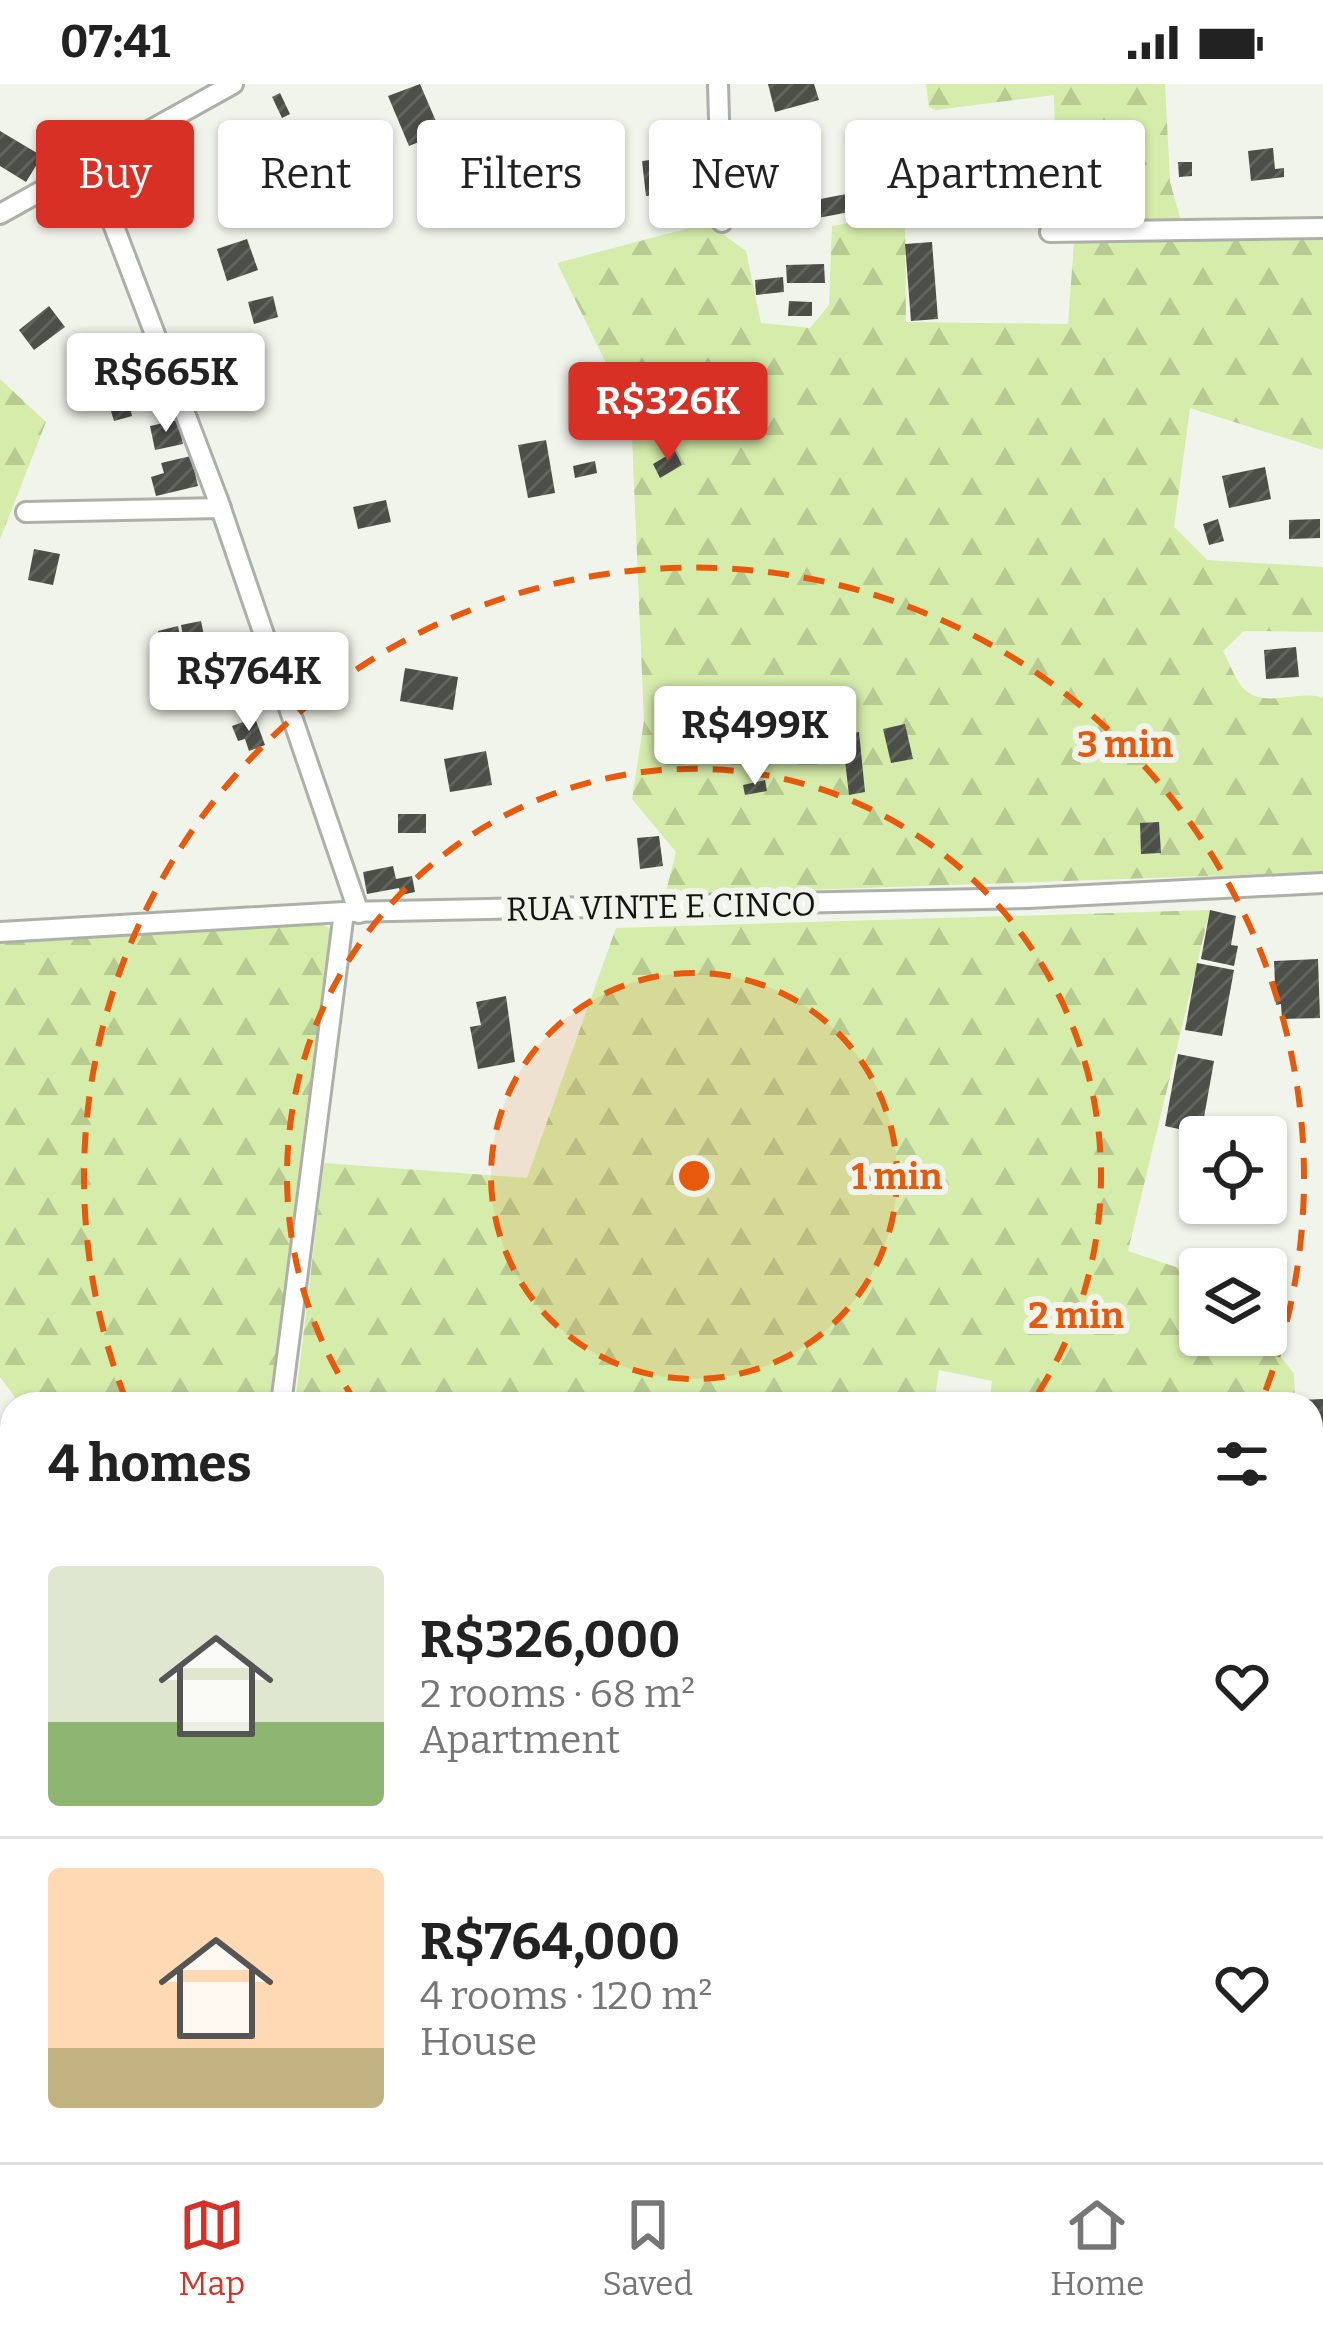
<!DOCTYPE html>
<html lang="en">
<head>
<meta charset="utf-8">
<style>
  :root { --surface:#fff; --page:#f2f2f2; --text:#222; --muted:#767676; --line:#e0e0e0; --accent:#d93025 }
  body { margin:0; font-family:Bitter,serif; background:var(--page); color:var(--text); height:100vh; display:flex; flex-direction:column; font-size:45px; white-space:nowrap }
  * { box-sizing:border-box; margin:0 }
  p { font-size:39px; color:var(--muted) }
  .icon { flex:none; width:66px; height:66px; fill:none; stroke:currentColor; stroke-width:2; stroke-linecap:round; stroke-linejoin:round }
  .map { position:relative; flex:1; overflow:hidden }
  .sheet { position:absolute; left:0px; top:1308px; width:1323px; height:771px; display:flex; flex-direction:column; background:var(--surface); border-radius:36px 36px 0 0; box-shadow:0 3px 9px #0004 }
  .sheet>* { flex:none }
  .banner { position:absolute; left:36px; top:36px; width:1251px; height:108px; display:flex; gap:24px }
  .fabs { position:absolute; left:1179px; top:1032px; display:grid; gap:24px }
  .fabs a { display:grid; place-items:center; width:108px; height:108px; border-radius:12px; background:var(--surface); box-shadow:0 3px 9px #0004; font-size:60px }
  .price { position:absolute; translate:-50% -102px; padding:0 27px; border-radius:12px; background:#fff; color:#222; font-size:39px; line-height:78px; filter:drop-shadow(0 3px 6px #0008) }
  .price::after { content:''; position:absolute; left:50%; top:72px; width:36px; height:27px; margin-left:-18px; background:inherit; clip-path:polygon(0 0,100% 0,50% 100%) }
  .price.selected { background:var(--accent); color:#fff }
  ul { padding:0; list-style:none }
  li { display:flex; align-items:center; gap:36px; height:300px; padding:0 48px }
  li+li { border-top:3px solid var(--line) }
  li span { display:grid; place-items:center; flex:none; width:336px; height:240px; border-radius:12px; color:#555 }
  li>.icon { margin-inline-start:auto }
  span .icon { width:144px; height:144px; fill:#fffc; stroke-width:1 }
  li b { font-size:51px }
  h2 { display:flex; justify-content:space-between; align-items:center; height:144px; padding:0 48px; font-size:51px }
  .tag { padding:0 42px; border-radius:12px; background:var(--surface); box-shadow:0 3px 9px #0004; font-size:42px; line-height:108px }
  .tag.selected { background:var(--accent); color:#fff }
  .status { display:flex; justify-content:space-between; align-items:center; height:84px; padding:0 60px; background:var(--surface); direction:ltr }
  .status svg { height:33px; fill:currentColor }
  .dock { display:flex; justify-content:space-around; align-items:center; height:168px; border-top:3px solid var(--line); background:var(--surface); font-size:33px; color:var(--muted) }
  .dock a { display:grid; justify-items:center; gap:6px }
  .dock .selected { color:var(--accent) }
  .map>svg:first-child { display:block }
  .grass { fill:url(#grass-tufts) }
  .forest { fill:url(#forest-firs) }
  .building { fill:url(#building-hatch) }
  .lines { fill:none; stroke-linecap:round; stroke-linejoin:round }
  .minor-casing { stroke:#adb0a8; stroke-width:24 }
  .minor { stroke:#fff; stroke-width:18 }
  .ring { fill:none; stroke:#e8590c; stroke-width:6; stroke-dasharray:21 15 }
  .labels { text-anchor:middle; dominant-baseline:central; stroke-width:12; stroke-linejoin:round; paint-order:stroke }
  .street-label { font-size:33px; fill:#141513; stroke:#f1f4eb }
  .centre { fill:#e8590c; stroke:#f1f4eb; stroke-width:6 }
  .ring-label { font-size:36px; text-anchor:middle; font-weight:bold; fill:#e8590c; stroke:#f1f4eb; stroke-width:12; stroke-linejoin:round; paint-order:stroke }
</style>
</head>
<body>
<div class="status"><b>07:41</b><svg viewBox="0 0 49 12"><path d="M0 12V9h3v3zM5 12V6h3v6zM10 12V3h3v9zM15 12V0h3v12zM26 1h20v11H26zM47 4h2v5h-2z"/></svg></div>
<div class="map">
<svg width="1323" height="2078" viewBox="0 0 1323 2078">
  <defs>
    <pattern id="grass-tufts" width="24" height="20" patternUnits="userSpaceOnUse" patternTransform="scale(3)"><rect width="24" height="20" fill="#d5ecab"/><path d="M3 7l-1-3M5 7V3M7 7l1-3M15 17l-1-3M17 17v-4M19 17l1-3" fill="none" stroke="#b6ca92"/></pattern>
    <pattern id="forest-firs" width="22" height="20" patternUnits="userSpaceOnUse" patternTransform="scale(3)"><rect width="22" height="20" fill="#d5ecab"/><path d="M5 1l3.5 6h-7zM16 11l3.5 6h-7z" fill="#b6ca92"/></pattern>
    <pattern id="building-hatch" width="6" height="6" patternUnits="userSpaceOnUse" patternTransform="scale(3)"><rect width="6" height="6" fill="#4c4f48"/><path d="M-1 1l2-2M0 6l6-6M5 7l2-2" fill="none" stroke="#62645e"/></pattern>
  </defs>
  <rect width="100%" height="100%" fill="#f1f4eb"/>
  <path class="grass" d="M1311,1525l8,255 4,1v297h-407l-7,-11h402z"/>
  <g class="forest">
    <path d="M926,0h239l5,98 12,42 -126,4 -2,-133 -118,15 -7,-3z"/>
    <path d="M905,129l1,109 162,2 6,-82 249,-2v210l-133,-42 -16,119 33,33 116,7v65l-79,-1 -21,20c6,11 12,28 20,37 21,22 55,1 80,10v174l-658,23 11,-43 -44,-53 12,-78 -13,-307 -74,-151 151,-40 38,28 15,72 49,5 19,-23 3,-79z"/>
    <path d="M0,295l46,43 -46,117z"/>
    <path d="M1210,826l-82,341 72,24v60h64l30,39 1,30h-306l3,-23 -53,-11 -5,34h-639l29,-241 203,15 89,-250z"/>
    <path d="M319,839l16,7 -56,474h-259l-20,-27v-434z"/>
    <path d="M0,1799h12v268h897l7,11h-916z"/>
  </g>
  <g class="building">
    <path d="M420,0l21,49 -32,13 -21,-50z"/>
    <path d="M768,0h46l5,16 -44,12z"/>
    <path d="M280,9l10,21 -8,4 -10,-21z"/>
    <path d="M0,47l42,25 -16,26 -26,-16z"/>
    <path d="M1273,64l2,21 9,-1v9l-33,4 -3,-30z"/>
    <path d="M695,70l4,35 -53,7 -4,-35z"/>
    <path d="M1178,78h14v14l-13,1z"/>
    <rect x="1001" y="86" width="25" height="13"/>
    <path d="M507,87l9,19 -11,5 -9,-19z"/>
    <path d="M862,107l3,18 -47,9 -3,-18z"/>
    <path d="M247,155l11,31 -31,11 -10,-32z"/>
    <path d="M932,158l6,77 -27,2 -6,-77z"/>
    <path d="M824,180l1,19h-38l-1,-18z"/>
    <path d="M783,193l1,15 -28,3 -1,-15z"/>
    <path d="M273,212l5,21 -24,7 -6,-22z"/>
    <path d="M789,217l23,1v14h-24z"/>
    <path d="M49,222l16,21 -31,23 -15,-20z"/>
    <path d="M149,275l6,19 -26,9 -6,-19z"/>
    <path d="M125,306l7,26 -18,5 -8,-26z"/>
    <path d="M178,336l5,24 -28,6 -5,-24z"/>
    <path d="M546,356l9,53 -27,5 -10,-53z"/>
    <path d="M675,367l7,14 -22,13 -7,-14z"/>
    <path d="M191,372l7,30 -42,10 -5,-19 13,-4 -3,-10z"/>
    <path d="M595,377l2,12 -22,5 -2,-12z"/>
    <path d="M1265,383l6,32 -42,9 -7,-32z"/>
    <path d="M386,416l5,22 -33,7 -5,-22z"/>
    <path d="M1218,435l6,22 -15,4 -6,-21z"/>
    <path d="M1320,435v19l-31,1v-19z"/>
    <path d="M34,465l26,5 -7,31 -25,-5z"/>
    <path d="M201,537l6,29 -21,3 -5,-28z"/>
    <path d="M178,542l5,26 -20,4 -5,-25z"/>
    <path d="M1296,563l3,30 -33,2 -2,-29z"/>
    <path d="M405,584l53,9 -5,33 -53,-9z"/>
    <path d="M727,618l6,22 -16,4 -5,-22z"/>
    <path d="M255,634l10,27 -16,6 -4,-12 -7,2 -6,-15z"/>
    <path d="M905,640l8,35 -22,4 -8,-34z"/>
    <path d="M859,648l6,60 -16,3 -7,-60z"/>
    <path d="M486,667l6,34 -42,7 -6,-33z"/>
    <path d="M765,696l2,11 -22,4 -2,-10z"/>
    <rect x="398" y="730" width="28" height="19"/>
    <path d="M1159,738l2,31 -20,1 -1,-31z"/>
    <path d="M659,752l4,30 -23,3 -3,-31z"/>
    <path d="M393,782l3,13 16,-3 3,16 -14,3 -2,-7 -32,6 -4,-22z"/>
    <path d="M1210,826l26,6 -5,29 7,1 -4,20 -33,-7z"/>
    <path d="M1318,875l2,59 -38,1 -1,-15 -5,1 -2,-44z"/>
    <path d="M1197,879l37,7 -12,66 -37,-6z"/>
    <path d="M506,912l9,66 -37,7 -8,-42 11,-2 -5,-23z"/>
    <path d="M1178,970l36,7 -11,62 -13,-2 -2,10 -23,-5z"/>
    <path d="M1323,1315v64h-7v8h-5v-67h-12l-1,-4z"/>
    <rect x="0" y="1351" width="12" height="25"/>
    <path d="M1311,1474h8l1,78h-9z"/>
  </g>
  <g class="lines">
    <g class="minor-casing">
      <g id="minor">
        <path d="M718,0l4,138"/>
        <path d="M91,82l127,334 141,413"/>
        <path d="M0,130l233,-130"/>
        <path d="M1050,148l273,-4"/>
        <path d="M26,428l195,-4"/>
        <path d="M0,848l344,-20 684,-14 295,-15"/>
        <path d="M281,1320l63,-492"/>
        <path d="M1311,1405l12,-1"/>
        <path d="M0,1461l12,-1"/>
      </g>
    </g>
    <use href="#minor" class="minor"/>
  </g>
  <circle cx="694" cy="1092" r="203" fill="#e8590c" fill-opacity=".12"/>
  <g class="ring">
    <circle cx="694" cy="1092" r="203"/>
    <path d="M357 1320A407 407 0 1 1 1031 1320"/>
    <path d="M126 1316A610 610 0 1 1 1262 1316"/>
  </g>
  <g class="labels">
    <g class="street-label">
      <text transform="translate(661 823) rotate(-1)">RUA VINTE E CINCO</text>
    </g>
  </g>
  <circle cx="694" cy="1092" r="18" class="centre"/>
  <g class="ring-label">
    <text x="1125" y="673">3 min</text>
    <text x="897" y="1105">1 min</text>
    <text x="1076" y="1244">2 min</text>
  </g>
</svg>
<div class="fabs">
<a><svg class="icon" aria-label="locate" viewBox="0 0 24 24"><circle cx="12" cy="12" r="6"/><path d="M12 2v4M12 18v4M2 12h4M18 12h4"/></svg></a>
<a><svg class="icon" aria-label="layers" viewBox="0 0 24 24"><path d="M12 4l9 5-9 5-9-5zM3 14l9 5 9-5"/></svg></a>
</div>
<b class="price" style="left:166px;top:351px">R$665K</b>
<b class="price selected" style="left:668px;top:380px">R$326K</b>
<b class="price" style="left:249px;top:650px">R$764K</b>
<b class="price" style="left:755px;top:704px">R$499K</b>
<div class="banner">
<a class="tag selected">Buy</a>
<a class="tag">Rent</a>
<a class="tag">Filters</a>
<a class="tag">New</a>
<a class="tag">Apartment</a>
</div>
<section class="sheet">
<h2>4 homes<svg class="icon" aria-label="filters" viewBox="0 0 24 24"><path d="M4 7h16M4 17h16"/><circle cx="9" cy="7" r="2"/><circle cx="15" cy="17" r="2"/></svg></h2>
<ul>
<li><span style="background:linear-gradient(#dfe7d0 65%,#8fb573 0)"><svg class="icon" aria-label="home" viewBox="0 0 24 24"><path d="M3 11l9-7 9 7M6 9v11h12V9"/></svg></span><div><b>R$326,000</b><p>2 rooms · 68 m²</p><p>Apartment</p></div><svg class="icon" aria-label="heart" viewBox="0 0 24 24"><path d="M12 20l-8-8c-3-5 5-10 8-4 3-6 11-1 8 4z"/></svg></li>
<li><span style="background:linear-gradient(#ffd9b3 75%,#c2b280 0)"><svg class="icon" aria-label="home" viewBox="0 0 24 24"><path d="M3 11l9-7 9 7M6 9v11h12V9"/></svg></span><div><b>R$764,000</b><p>4 rooms · 120 m²</p><p>House</p></div><svg class="icon" aria-label="heart" viewBox="0 0 24 24"><path d="M12 20l-8-8c-3-5 5-10 8-4 3-6 11-1 8 4z"/></svg></li>
</ul>
</section>
</div>
<nav class="dock">
<a class="selected"><svg class="icon" aria-label="map" viewBox="0 0 24 24"><path d="M3 6l6-2 6 2 6-2v14l-6 2-6-2-6 2zM9 4v14M15 6v14"/></svg>Map</a>
<a><svg class="icon" aria-label="saved" viewBox="0 0 24 24"><path d="M7 4h10v16l-5-4-5 4z"/></svg>Saved</a>
<a><svg class="icon" aria-label="home" viewBox="0 0 24 24"><path d="M3 11l9-7 9 7M6 9v11h12V9"/></svg>Home</a>
</nav>
</body>
</html>
